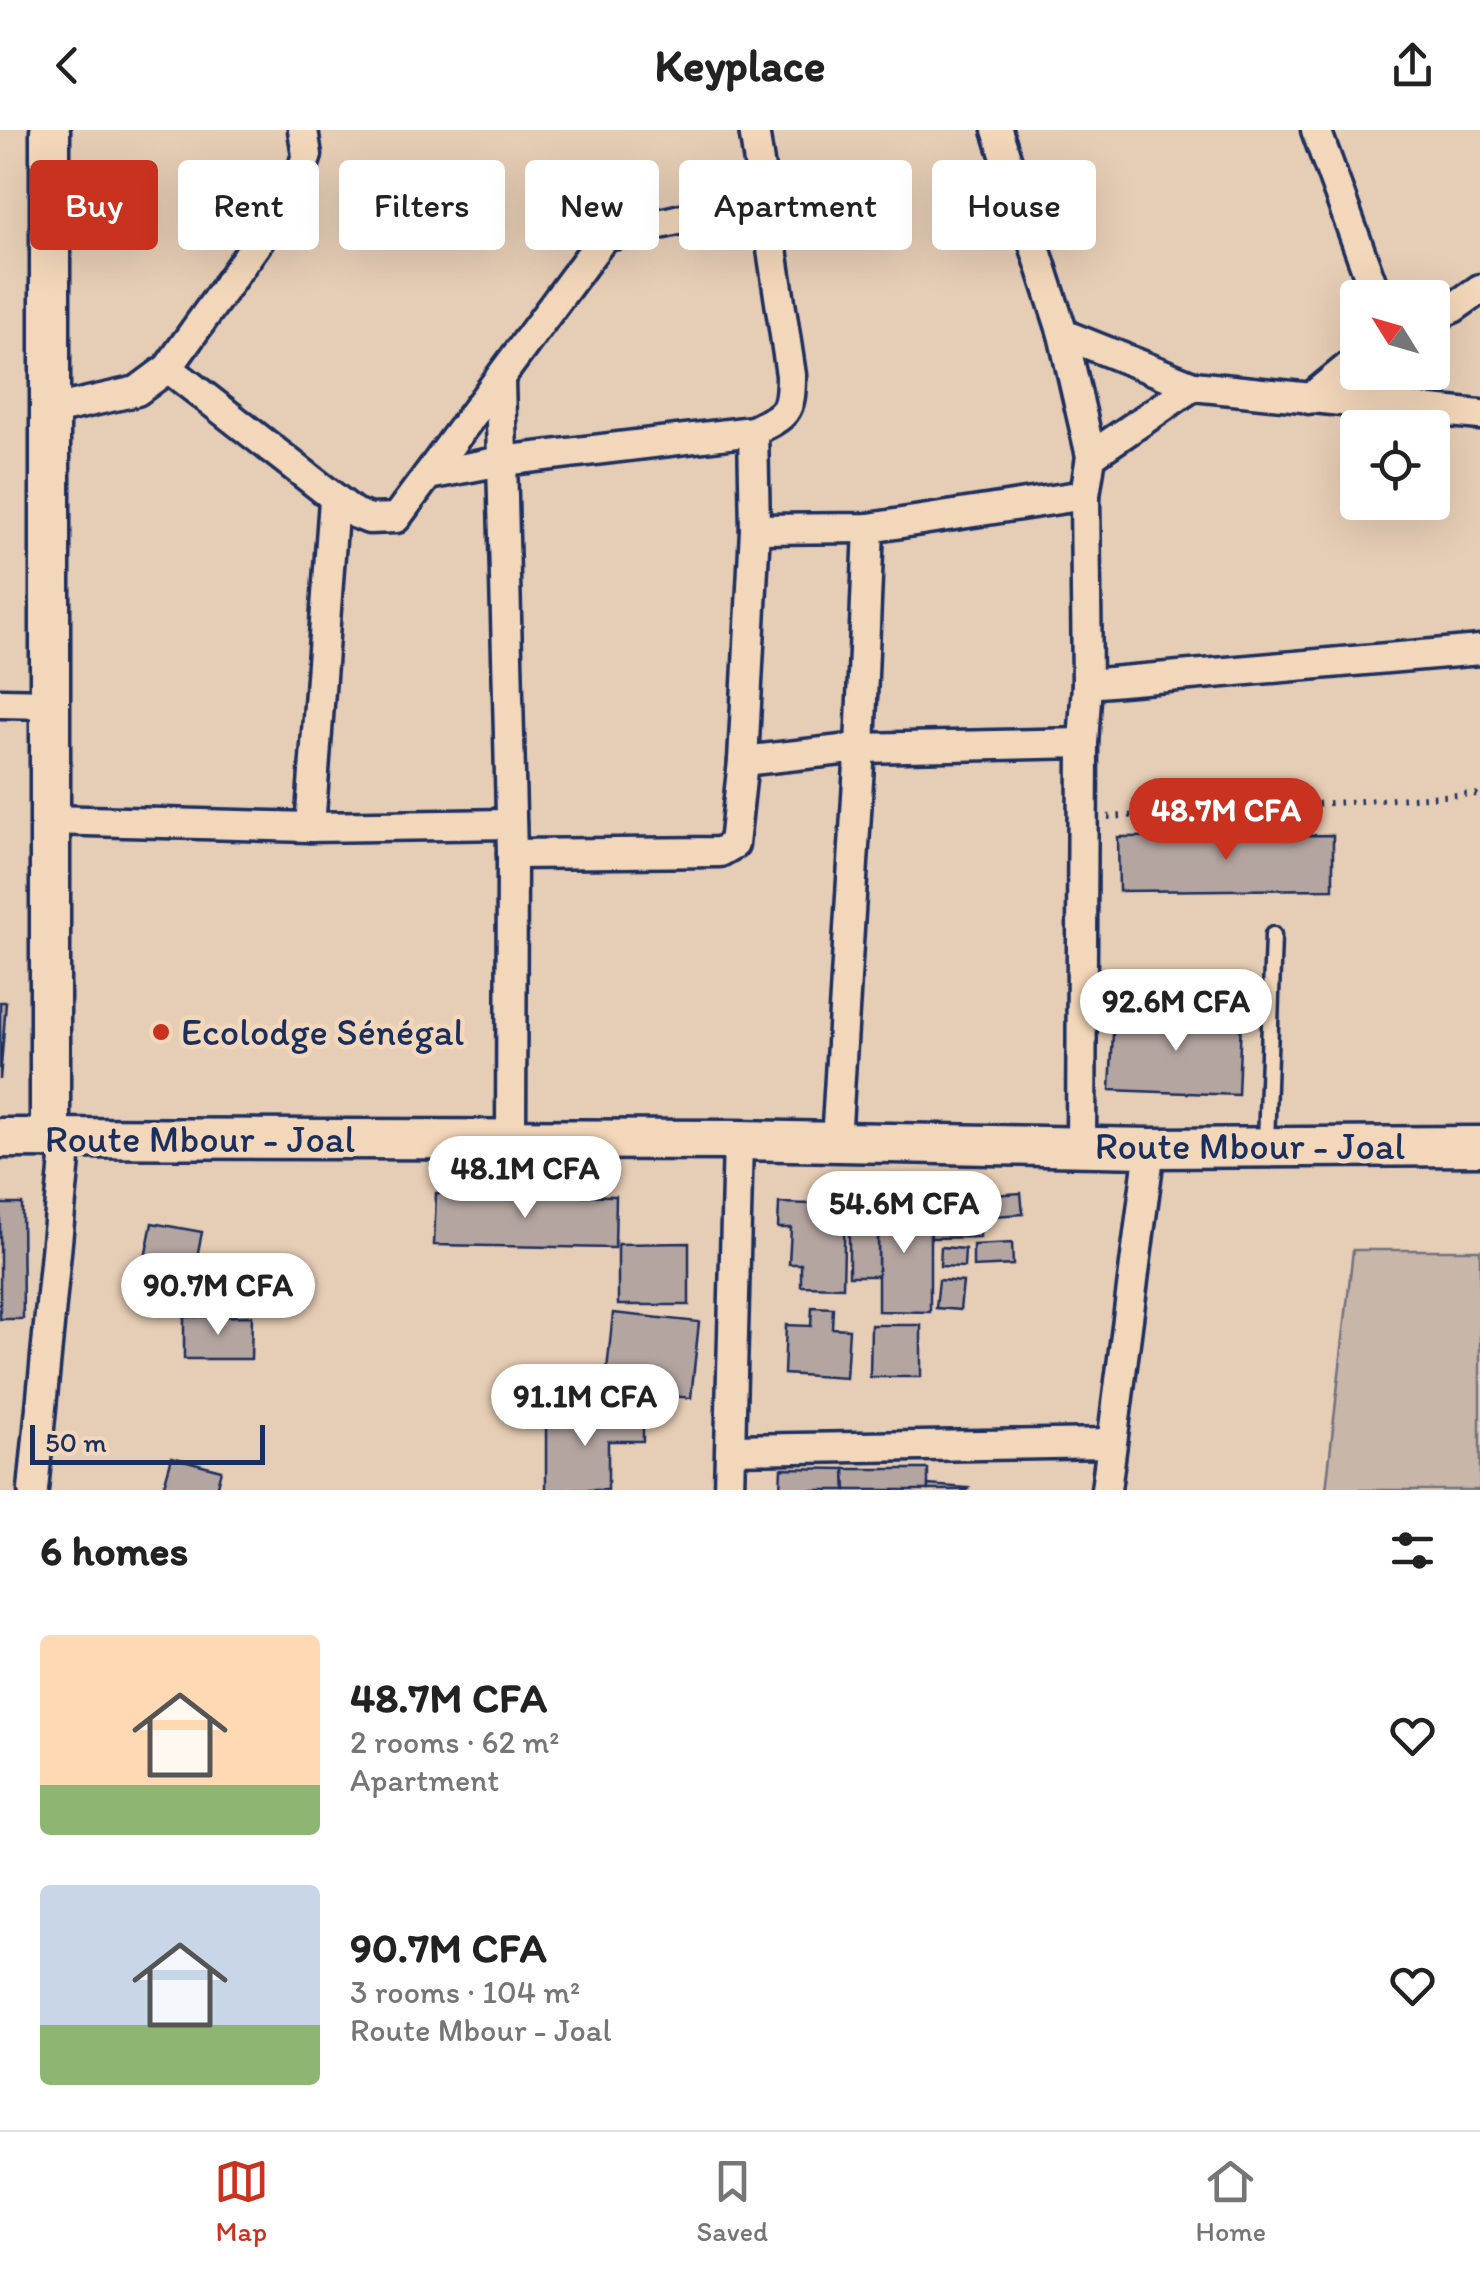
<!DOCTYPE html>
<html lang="en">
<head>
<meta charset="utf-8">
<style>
  :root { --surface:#fff; --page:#f6f6f6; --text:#222; --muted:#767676; --line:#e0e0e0; --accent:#c8321e }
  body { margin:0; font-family:Itim,sans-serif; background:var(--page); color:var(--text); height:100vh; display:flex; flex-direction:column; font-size:38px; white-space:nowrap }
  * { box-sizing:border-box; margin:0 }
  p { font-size:32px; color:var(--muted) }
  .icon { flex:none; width:55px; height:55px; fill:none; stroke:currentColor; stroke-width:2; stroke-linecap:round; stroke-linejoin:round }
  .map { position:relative; height:1360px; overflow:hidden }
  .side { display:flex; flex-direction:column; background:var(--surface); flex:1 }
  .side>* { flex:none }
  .hud { position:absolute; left:30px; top:30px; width:1420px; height:90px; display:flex; gap:20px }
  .needle { width:65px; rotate:307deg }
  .tools { position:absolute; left:1340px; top:150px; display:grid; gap:20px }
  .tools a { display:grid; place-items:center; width:110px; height:110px; border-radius:10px; background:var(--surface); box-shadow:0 10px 40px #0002; font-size:50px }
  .scale { position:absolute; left:30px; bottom:25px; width:235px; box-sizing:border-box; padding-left:10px; border:5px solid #1b2f5e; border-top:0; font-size:28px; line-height:35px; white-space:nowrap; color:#1b2f5e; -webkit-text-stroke:8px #f3d7ba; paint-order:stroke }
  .price { position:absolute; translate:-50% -85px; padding:0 22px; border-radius:35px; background:#fff; color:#222; font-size:32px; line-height:65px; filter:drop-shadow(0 2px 5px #0008) }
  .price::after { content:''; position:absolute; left:50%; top:60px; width:30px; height:22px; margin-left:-15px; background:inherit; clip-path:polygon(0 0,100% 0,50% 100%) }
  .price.current { background:var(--accent); color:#fff }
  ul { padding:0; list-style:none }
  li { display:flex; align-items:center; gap:30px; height:250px; padding:0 40px }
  li span { display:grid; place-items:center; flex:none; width:280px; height:200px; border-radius:10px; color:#555 }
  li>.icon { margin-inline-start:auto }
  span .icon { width:120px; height:120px; fill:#fffc; stroke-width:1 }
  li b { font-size:42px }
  h2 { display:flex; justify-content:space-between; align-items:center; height:120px; padding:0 40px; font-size:42px }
  .chip { padding:0 35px; border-radius:10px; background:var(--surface); box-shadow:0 10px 40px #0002; font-size:35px; line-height:90px }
  .chip.current { background:var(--accent); color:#fff }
  header { display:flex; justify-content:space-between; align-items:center; height:130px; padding:0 40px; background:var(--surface); font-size:45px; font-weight:700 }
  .tabs { display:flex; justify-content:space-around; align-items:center; height:140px; border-top:2px solid var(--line); background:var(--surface); font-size:28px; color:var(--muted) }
  .tabs a { display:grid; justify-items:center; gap:5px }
  .tabs .current { color:var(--accent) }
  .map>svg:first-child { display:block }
  .green { fill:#c8b6a8; stroke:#727283; stroke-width:2.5 }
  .building { fill:#b4a5a0; stroke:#1b2f5e; stroke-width:2.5 }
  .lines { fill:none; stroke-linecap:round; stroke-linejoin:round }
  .service-casing { stroke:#1b2f5e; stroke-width:21 }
  .minor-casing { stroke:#1b2f5e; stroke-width:35 }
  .secondary-casing { stroke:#1b2f5e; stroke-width:45 }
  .path { stroke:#1b2f5e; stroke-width:6; stroke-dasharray:2.5 8; stroke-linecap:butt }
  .service { stroke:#f3d7ba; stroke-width:14 }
  .minor { stroke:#f3d7ba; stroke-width:28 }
  .secondary { stroke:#f3d7ba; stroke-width:38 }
  .poi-dot { fill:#c8321e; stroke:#f3d7ba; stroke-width:4 }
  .labels { text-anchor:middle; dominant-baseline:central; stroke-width:9; stroke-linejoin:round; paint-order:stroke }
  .poi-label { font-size:38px; fill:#1b2f5e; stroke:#f3d7ba; text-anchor:start }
  .street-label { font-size:38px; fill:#1b2f5e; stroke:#f3d7ba }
</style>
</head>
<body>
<header><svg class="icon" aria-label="back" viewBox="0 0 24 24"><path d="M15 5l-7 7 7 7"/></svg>Keyplace<svg class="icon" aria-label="share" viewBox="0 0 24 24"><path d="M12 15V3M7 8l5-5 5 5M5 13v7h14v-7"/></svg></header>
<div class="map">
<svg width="1480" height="1360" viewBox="0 0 1480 1360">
  <rect width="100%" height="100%" fill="#e6cdb5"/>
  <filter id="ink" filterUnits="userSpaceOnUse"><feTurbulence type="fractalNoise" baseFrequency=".01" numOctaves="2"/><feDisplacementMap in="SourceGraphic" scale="20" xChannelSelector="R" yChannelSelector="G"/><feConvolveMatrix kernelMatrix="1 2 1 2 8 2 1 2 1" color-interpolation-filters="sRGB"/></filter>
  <g filter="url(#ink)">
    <path class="green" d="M1353,1120h127v240h-154z"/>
    <g class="building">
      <path d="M1333,705v54l-214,2 -1,-54z"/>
      <path d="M0,872h6l-6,78z"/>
      <path d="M1114,884l127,4 -3,77 -128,-5z"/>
      <path d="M436,1063l180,3 -1,52 -181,-3z"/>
      <path d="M1021,1063l2,21 -29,2 -1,-21z"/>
      <path d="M930,1070v112l-52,-1v-108z"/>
      <path d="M930,1070h50v37l-49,1z"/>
      <path d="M849,1072l29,1v73h-29z"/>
      <path d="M779,1073l66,2 -2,82 -42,-1v-22h-12l2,-36h-13z"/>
      <path d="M0,1074h22l1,115h-23z"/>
      <path d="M152,1093l50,9 -14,70 -50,-9z"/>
      <path d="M689,1113v62h-71v-61z"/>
      <path d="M1012,1113l1,22 -40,2v-22z"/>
      <path d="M941,1117l24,2 -1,18 -24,-1z"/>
      <path d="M939,1150l24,2 -3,28 -24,-2z"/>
      <path d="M812,1177l21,1 -1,20 17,1 -3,49 -62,-4 2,-49 25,1z"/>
      <path d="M613,1183l86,9 -8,76 -86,-9z"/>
      <path d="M252,1186l-1,43h-67v-42z"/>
      <path d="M871,1195h50v52h-51z"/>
      <path d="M643,1285v26h-35v49h-62v-74z"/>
      <path d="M172,1327l49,13 -5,20 -53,-1z"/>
      <path d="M781,1338l64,1 1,21h-66z"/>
      <path d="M845,1339h83v21h-82z"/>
      <path d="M928,1355l41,3 -1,2h-40z"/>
    </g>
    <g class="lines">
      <g class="service-casing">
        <path id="service" d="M1266,1014l7,-209"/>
      </g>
      <g class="minor-casing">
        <g id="minor">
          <path d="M997,0l66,204 28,122 -6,39 2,189 -4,59 -2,403"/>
          <path d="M1316,0l61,168"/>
          <path d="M1432,187l21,-9 27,-19"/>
          <path d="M1063,204l130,52"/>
          <path d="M168,238l186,145 15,6 27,-1 208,-281 163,-38"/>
          <path d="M500,250l12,474 -1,284"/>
          <path d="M1309,269l49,-40"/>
          <path d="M48,281l89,-20 31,-23 106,-149 25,-40 8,-24 -4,-25"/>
          <path d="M1091,326l102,-70 287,29"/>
          <path d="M428,345l74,-14 251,-30c33,-16 38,-18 38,-56l-37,-245"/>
          <path d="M755,399l114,-1 216,-33"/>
          <path d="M1087,554l393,-34"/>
          <path d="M0,573l51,1"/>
          <path d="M743,631l117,-13 223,-5"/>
          <path d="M49,690l261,7 201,-3"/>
          <path d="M310,697l24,-327"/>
          <path d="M512,724l208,-2 14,-8 9,-83 12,-232 -2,-98"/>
          <path d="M836,1012l24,-394 9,-220"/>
          <path d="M731,1319l380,-6"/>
          <path d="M33,1360l34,-351"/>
          <path d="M729,1360l9,-350"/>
          <path d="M1106,1360l44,-342"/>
        </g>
      </g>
      <g class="secondary-casing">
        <g id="secondary">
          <path d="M50,0v1009"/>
          <path d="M0,1008l738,2 412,8 330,-2"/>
        </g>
      </g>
      <path class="path" d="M1108,687l367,-23 5,3"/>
      <use href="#service" class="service"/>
      <use href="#minor" class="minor"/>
      <use href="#secondary" class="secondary"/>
    </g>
  </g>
  <circle class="poi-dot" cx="161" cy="902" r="10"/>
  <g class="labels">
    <g class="poi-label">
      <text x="181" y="902">Ecolodge Sénégal</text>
    </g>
    <g class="street-label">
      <text x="200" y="1009">Route Mbour - Joal</text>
      <text x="1250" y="1016">Route Mbour - Joal</text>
    </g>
  </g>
</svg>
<div class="tools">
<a><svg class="needle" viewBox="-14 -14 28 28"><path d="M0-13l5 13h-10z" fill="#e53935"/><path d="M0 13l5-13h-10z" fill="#767676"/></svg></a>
<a><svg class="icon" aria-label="locate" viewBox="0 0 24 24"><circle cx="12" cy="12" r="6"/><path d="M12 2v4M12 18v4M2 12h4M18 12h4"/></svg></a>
</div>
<div class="scale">50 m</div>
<b class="price current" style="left:1226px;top:733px">48.7M CFA</b>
<b class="price" style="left:1176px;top:924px">92.6M CFA</b>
<b class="price" style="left:525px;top:1091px">48.1M CFA</b>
<b class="price" style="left:904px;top:1126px">54.6M CFA</b>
<b class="price" style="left:218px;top:1208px">90.7M CFA</b>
<b class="price" style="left:585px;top:1319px">91.1M CFA</b>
<div class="hud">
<a class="chip current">Buy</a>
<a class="chip">Rent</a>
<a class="chip">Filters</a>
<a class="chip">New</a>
<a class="chip">Apartment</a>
<a class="chip">House</a>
</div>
</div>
<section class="side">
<h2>6 homes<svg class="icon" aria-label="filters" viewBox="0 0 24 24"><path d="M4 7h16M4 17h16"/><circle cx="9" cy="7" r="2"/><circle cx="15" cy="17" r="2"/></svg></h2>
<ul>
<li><span style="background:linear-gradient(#ffd9b3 75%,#8fb573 0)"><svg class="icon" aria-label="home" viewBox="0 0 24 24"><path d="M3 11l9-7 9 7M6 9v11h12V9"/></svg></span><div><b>48.7M CFA</b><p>2 rooms · 62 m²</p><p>Apartment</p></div><svg class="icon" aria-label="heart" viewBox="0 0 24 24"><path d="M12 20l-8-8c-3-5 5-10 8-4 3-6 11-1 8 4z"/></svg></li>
<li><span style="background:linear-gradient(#c9d6e8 70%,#8fb573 0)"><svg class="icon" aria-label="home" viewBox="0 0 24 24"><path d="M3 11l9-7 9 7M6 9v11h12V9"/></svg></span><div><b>90.7M CFA</b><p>3 rooms · 104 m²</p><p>Route Mbour - Joal</p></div><svg class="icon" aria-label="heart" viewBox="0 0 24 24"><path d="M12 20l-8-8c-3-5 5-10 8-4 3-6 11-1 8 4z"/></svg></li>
</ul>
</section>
<nav class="tabs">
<a class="current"><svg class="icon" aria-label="map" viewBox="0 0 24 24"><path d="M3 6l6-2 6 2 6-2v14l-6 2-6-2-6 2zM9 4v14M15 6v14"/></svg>Map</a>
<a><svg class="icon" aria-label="saved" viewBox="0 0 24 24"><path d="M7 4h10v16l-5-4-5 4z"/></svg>Saved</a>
<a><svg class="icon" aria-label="home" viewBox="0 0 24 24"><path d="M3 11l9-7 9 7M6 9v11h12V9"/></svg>Home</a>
</nav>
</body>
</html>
